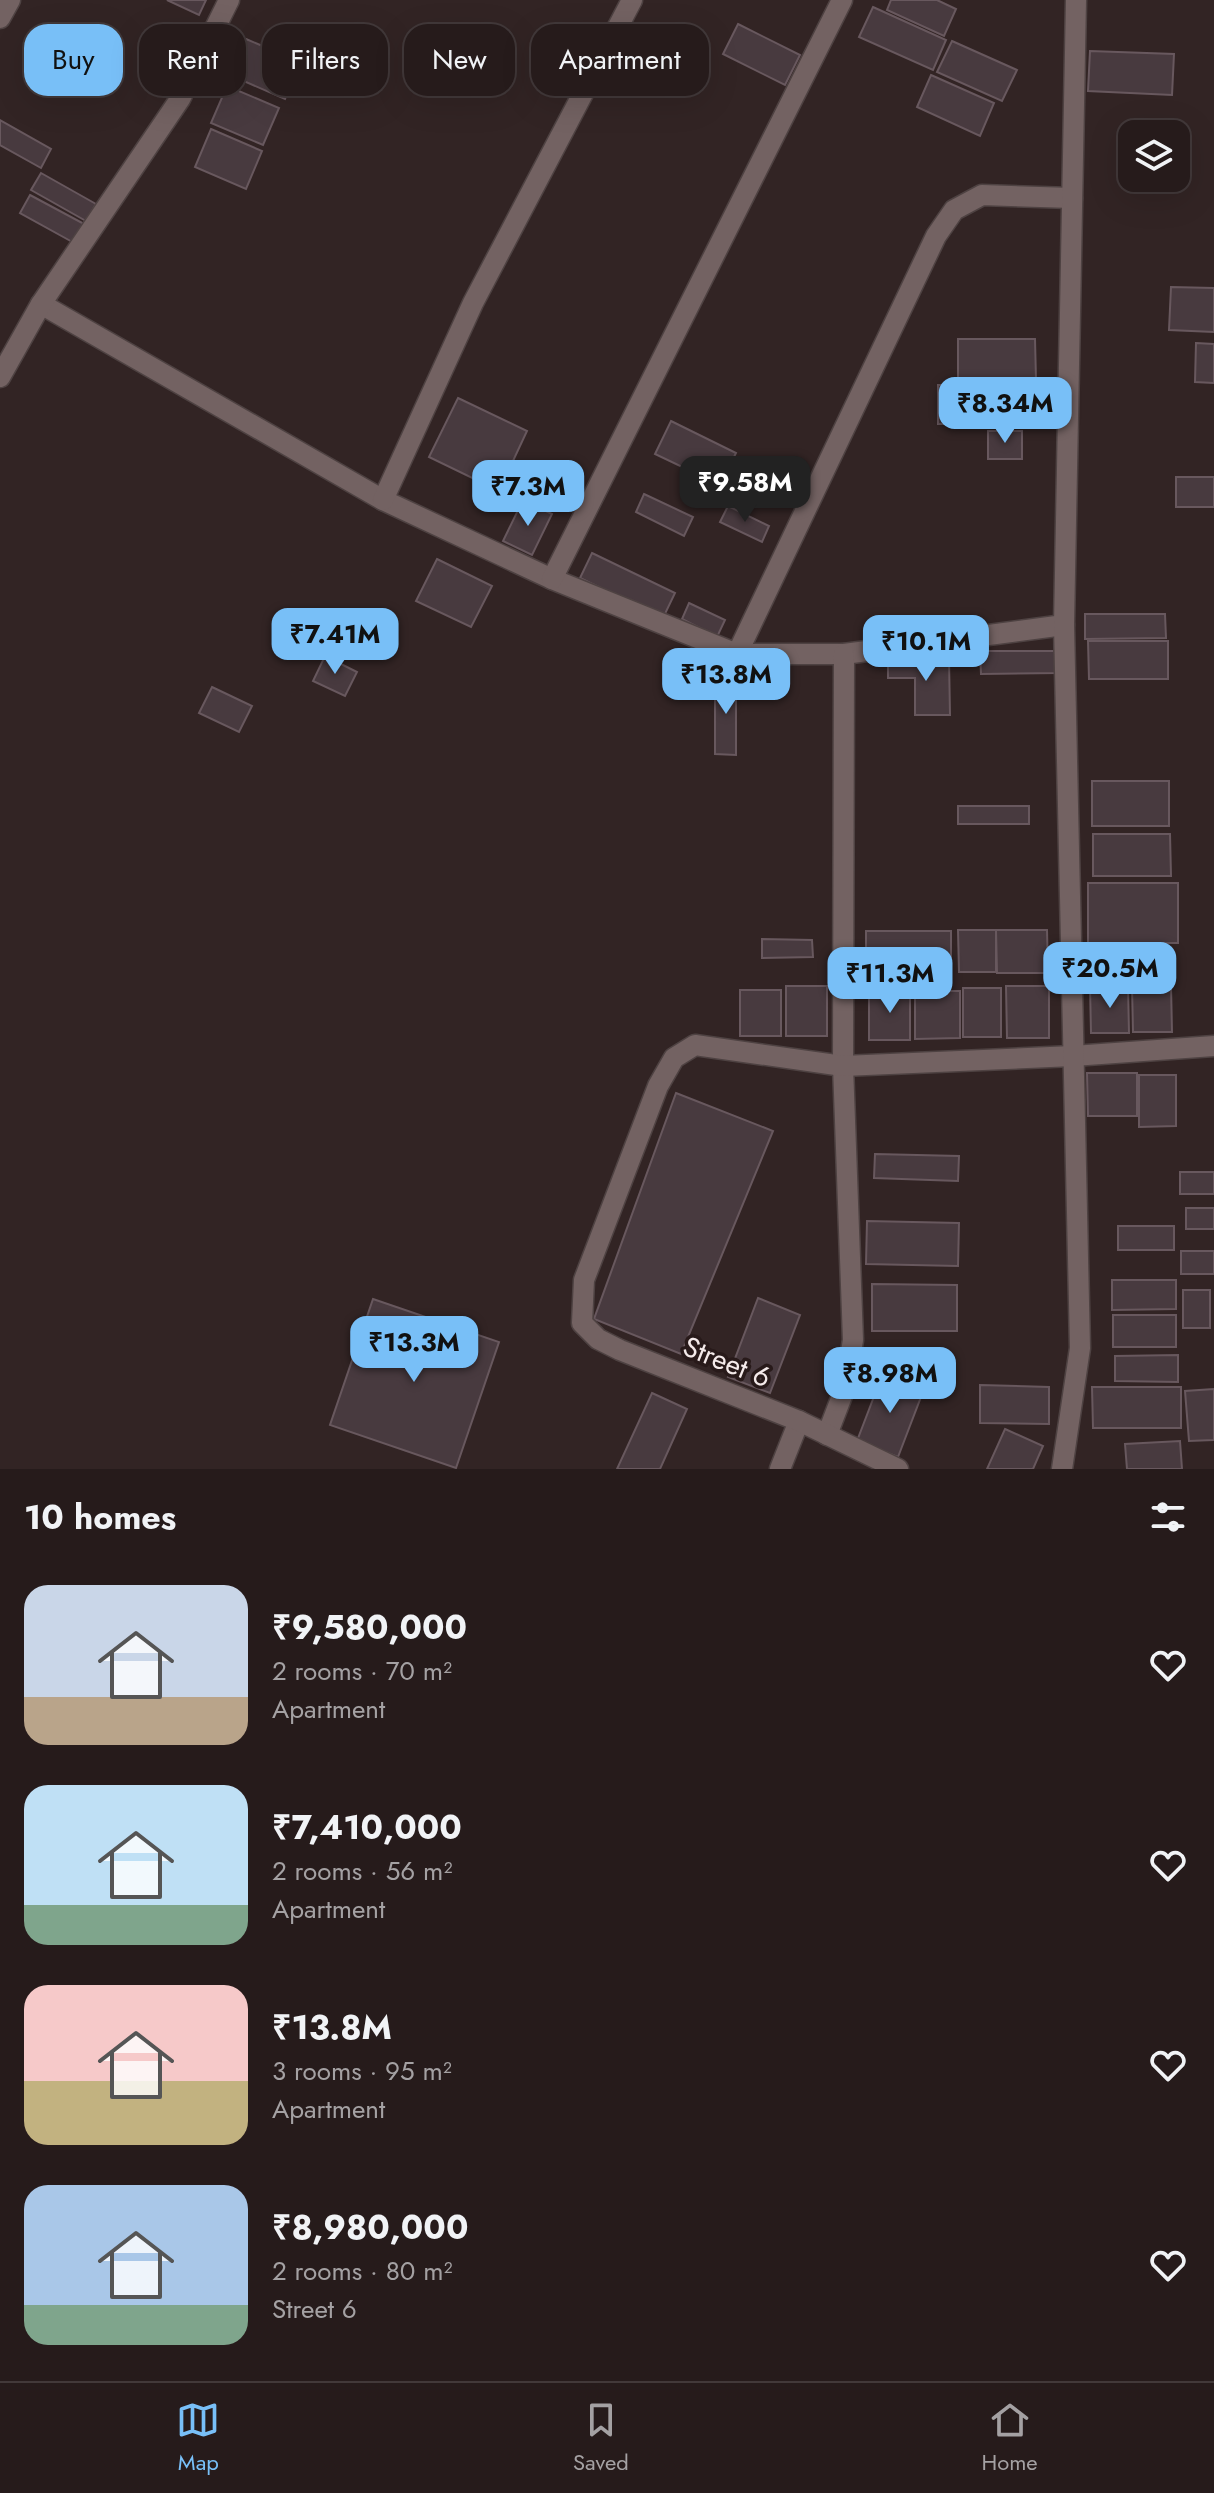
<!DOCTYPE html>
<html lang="en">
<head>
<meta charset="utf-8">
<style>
  :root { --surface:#261b1b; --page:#322828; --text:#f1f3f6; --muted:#a4a1a3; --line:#42393a; --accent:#78bff7 }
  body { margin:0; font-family:Jost,sans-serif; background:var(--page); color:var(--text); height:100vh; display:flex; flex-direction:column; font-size:30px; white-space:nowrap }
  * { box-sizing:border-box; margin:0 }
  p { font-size:26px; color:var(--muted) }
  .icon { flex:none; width:44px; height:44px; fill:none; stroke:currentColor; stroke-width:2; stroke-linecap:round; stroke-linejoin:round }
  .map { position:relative; height:1469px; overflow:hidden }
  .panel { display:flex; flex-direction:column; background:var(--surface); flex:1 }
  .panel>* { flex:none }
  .top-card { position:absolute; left:24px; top:24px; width:800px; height:72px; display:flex; gap:16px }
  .controls { position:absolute; left:1118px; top:120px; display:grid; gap:16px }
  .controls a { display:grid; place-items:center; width:72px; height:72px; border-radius:16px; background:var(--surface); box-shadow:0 8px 32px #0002,0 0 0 2px var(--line); font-size:40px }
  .price { position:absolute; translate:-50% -68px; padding:0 18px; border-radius:16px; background:var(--accent); color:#111; font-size:26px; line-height:52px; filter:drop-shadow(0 2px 4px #0008) }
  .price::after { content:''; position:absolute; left:50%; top:48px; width:24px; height:18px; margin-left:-12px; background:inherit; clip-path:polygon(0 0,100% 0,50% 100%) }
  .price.on { background:#222; color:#fff }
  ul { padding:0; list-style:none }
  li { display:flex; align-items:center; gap:24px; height:200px; padding:0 24px }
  li span { display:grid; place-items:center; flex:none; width:224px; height:160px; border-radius:24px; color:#555 }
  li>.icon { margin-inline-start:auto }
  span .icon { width:96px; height:96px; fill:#fffc; stroke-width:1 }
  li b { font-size:34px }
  h2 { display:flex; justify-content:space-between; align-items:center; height:96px; padding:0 24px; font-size:34px }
  .chip { padding:0 28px; border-radius:24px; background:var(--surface); box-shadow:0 8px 32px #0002,0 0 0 2px var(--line); font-size:28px; line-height:72px }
  .chip.on { background:var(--accent); color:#111 }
  .tabs { display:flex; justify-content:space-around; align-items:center; height:112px; border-top:2px solid var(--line); background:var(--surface); font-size:22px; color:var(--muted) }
  .tabs a { display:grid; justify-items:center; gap:4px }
  .tabs .on { color:var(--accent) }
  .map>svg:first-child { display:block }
  .building { fill:#483a3f; stroke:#68585e; stroke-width:2 }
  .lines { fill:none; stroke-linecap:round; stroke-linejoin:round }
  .minor-casing { stroke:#4e4242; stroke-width:23 }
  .minor { stroke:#736262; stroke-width:20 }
  .labels { text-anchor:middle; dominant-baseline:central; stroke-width:7; stroke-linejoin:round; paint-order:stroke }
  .street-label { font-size:28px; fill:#f4eaea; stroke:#281a1a }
</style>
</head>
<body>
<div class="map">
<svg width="1214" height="1469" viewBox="0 0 1214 1469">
  <rect width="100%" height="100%" fill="#322424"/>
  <g class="building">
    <path d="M167,0h39l-7,15z"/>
    <path d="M891,0h46l19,9 -12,27 -57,-26z"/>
    <path d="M873,7l73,33 -13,30 -74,-33z"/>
    <path d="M738,24l62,31 -15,30 -62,-31z"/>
    <path d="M246,39l54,23 -15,37 -55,-24z"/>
    <path d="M952,41l65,29 -15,31 -65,-29z"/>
    <path d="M1090,51l84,3 -2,41 -84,-4z"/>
    <path d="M931,75l63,28 -14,33 -63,-29z"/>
    <path d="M227,86l52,22 -16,37 -52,-22z"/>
    <path d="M0,120l51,29 -10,19 -41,-23z"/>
    <path d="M211,129l51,22 -16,38 -51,-22z"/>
    <path d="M41,173l55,31 -10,17 -55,-31z"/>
    <path d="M30,195l56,30 -10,19 -56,-31z"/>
    <path d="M1171,287l43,1v44l-45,-2z"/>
    <path d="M958,339h77l1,41h-78z"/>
    <path d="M1196,343l18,1v39l-19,-1z"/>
    <path d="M1034,384v40h-96v-39z"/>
    <path d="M458,398l69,33 -28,60 -70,-34z"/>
    <path d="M671,421l65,32 -16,32 -65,-31z"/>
    <rect x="988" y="431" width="34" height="28"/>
    <rect x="1176" y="477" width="38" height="30"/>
    <path d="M644,494l49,23 -9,19 -48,-24z"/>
    <path d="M523,500l29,14 -20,41 -29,-14z"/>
    <path d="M728,506l41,20 -7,16 -42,-20z"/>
    <path d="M592,553l83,40 -12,25 -83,-40z"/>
    <path d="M437,559l55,27 -21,41 -55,-26z"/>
    <path d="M689,603l36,17 -8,17 -35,-18z"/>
    <path d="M1085,614h80l1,24 -81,1z"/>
    <path d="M1088,641h80v38h-79z"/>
    <path d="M980,651h79v22l-78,1z"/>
    <path d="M325,656l32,16 -12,24 -32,-15z"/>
    <path d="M888,659h61l1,56h-35v-37h-27z"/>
    <path d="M715,678h21v77l-21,-1z"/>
    <path d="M212,687l40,19 -13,26 -40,-19z"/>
    <rect x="1092" y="781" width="77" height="45"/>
    <rect x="958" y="806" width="71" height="18"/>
    <path d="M1093,834h77l1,42h-78z"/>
    <rect x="1088" y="883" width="90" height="60"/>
    <path d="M958,930h38v42h-37z"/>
    <path d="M996,930h51l1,43h-51z"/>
    <rect x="866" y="931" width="85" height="52"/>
    <path d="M762,939l50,1 1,17 -51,1z"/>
    <rect x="786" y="986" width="41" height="50"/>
    <path d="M1006,986h43v52h-42z"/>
    <path d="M1090,986h38l1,47h-38z"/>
    <path d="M1132,986h39l1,46h-39z"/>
    <rect x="963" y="988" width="38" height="49"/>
    <rect x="740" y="990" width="41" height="46"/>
    <rect x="869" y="990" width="41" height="50"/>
    <path d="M915,991h45v47l-45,1z"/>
    <path d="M1087,1073h50v43h-49z"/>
    <path d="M1139,1075h37v51l-37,1z"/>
    <path d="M676,1093l97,38 -92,223 -87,-35z"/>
    <path d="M875,1154l84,2 -1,25 -84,-3z"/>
    <rect x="1180" y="1172" width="34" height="22"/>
    <rect x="1186" y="1208" width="28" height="21"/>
    <path d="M867,1221l92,2 -1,43 -92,-2z"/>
    <rect x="1118" y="1226" width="56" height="24"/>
    <rect x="1181" y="1251" width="33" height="23"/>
    <path d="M1112,1280h64v29l-64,1z"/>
    <path d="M872,1284l85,1v46h-85z"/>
    <rect x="1183" y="1290" width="27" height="38"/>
    <path d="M758,1298l42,17 -30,78 -42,-16z"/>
    <path d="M373,1299l126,43 -43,126 -126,-43z"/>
    <rect x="1113" y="1315" width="63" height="32"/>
    <path d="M1178,1355v27l-63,-1v-25z"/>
    <path d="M883,1373l41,16 -26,68 -41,-16z"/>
    <path d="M980,1385l69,2v37l-69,-1z"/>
    <path d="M1092,1387h89v41h-88z"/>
    <path d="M1214,1389v51l-25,1 -4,-50z"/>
    <path d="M652,1393l35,16 -27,60h-43z"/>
    <path d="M1005,1429l38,17 -10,23h-46z"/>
    <path d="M1180,1441l2,28h-55l-2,-25z"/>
  </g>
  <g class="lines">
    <g class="minor-casing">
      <g id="minor">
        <path d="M0,18l10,-18"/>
        <path d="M41,304l342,196 169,79 185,75h107l220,-29"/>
        <path d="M0,377l41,-73 139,-205 49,-99"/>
        <path d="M383,500l90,-197 159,-303"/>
        <path d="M552,579l290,-579"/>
        <path d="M737,654l199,-418 18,-26 28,-15 90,3"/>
        <path d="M827,1435l18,-47 8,-48 -10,-274 1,-412"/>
        <path d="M780,1469l19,-48"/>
        <path d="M898,1469l-99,-48 -179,-71 -22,-11 -16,-16 2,-43 74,-194 16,-28 21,-13 148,21 230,-10 141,-10"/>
        <path d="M1062,1469l18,-121 -16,-723 12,-625"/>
      </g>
    </g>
    <use href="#minor" class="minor"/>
  </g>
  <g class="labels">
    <g class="street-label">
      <text transform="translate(727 1362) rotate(22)">Street 6</text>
    </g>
  </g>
</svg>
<div class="controls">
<a><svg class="icon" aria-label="layers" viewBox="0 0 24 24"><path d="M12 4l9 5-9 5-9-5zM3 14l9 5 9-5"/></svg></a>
</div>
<b class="price" style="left:1005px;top:445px">₹8.34M</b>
<b class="price on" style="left:745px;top:524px">₹9.58M</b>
<b class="price" style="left:528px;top:528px">₹7.3M</b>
<b class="price" style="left:335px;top:676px">₹7.41M</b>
<b class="price" style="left:926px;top:683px">₹10.1M</b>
<b class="price" style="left:726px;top:716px">₹13.8M</b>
<b class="price" style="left:1110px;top:1010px">₹20.5M</b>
<b class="price" style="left:890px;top:1015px">₹11.3M</b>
<b class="price" style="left:414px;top:1384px">₹13.3M</b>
<b class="price" style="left:890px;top:1415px">₹8.98M</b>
<div class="top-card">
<a class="chip on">Buy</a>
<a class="chip">Rent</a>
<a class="chip">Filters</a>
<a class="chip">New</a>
<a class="chip">Apartment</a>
</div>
</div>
<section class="panel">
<h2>10 homes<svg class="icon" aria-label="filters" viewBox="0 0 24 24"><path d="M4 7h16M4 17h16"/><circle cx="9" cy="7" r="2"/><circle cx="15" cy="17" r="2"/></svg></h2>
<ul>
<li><span style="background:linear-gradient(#c9d6e8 70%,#b9a48a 0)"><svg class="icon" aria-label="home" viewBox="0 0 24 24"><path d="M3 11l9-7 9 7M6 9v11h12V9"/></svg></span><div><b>₹9,580,000</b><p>2 rooms · 70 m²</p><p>Apartment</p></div><svg class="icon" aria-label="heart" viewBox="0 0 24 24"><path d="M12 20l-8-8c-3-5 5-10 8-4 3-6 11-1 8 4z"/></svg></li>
<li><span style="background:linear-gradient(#bfe0f5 75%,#7fa58c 0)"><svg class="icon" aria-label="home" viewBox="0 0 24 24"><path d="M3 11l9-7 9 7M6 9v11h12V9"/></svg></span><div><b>₹7,410,000</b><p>2 rooms · 56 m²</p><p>Apartment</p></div><svg class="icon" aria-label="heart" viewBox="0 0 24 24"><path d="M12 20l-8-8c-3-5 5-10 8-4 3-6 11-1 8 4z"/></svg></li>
<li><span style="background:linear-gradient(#f6c9c9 60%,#c2b280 0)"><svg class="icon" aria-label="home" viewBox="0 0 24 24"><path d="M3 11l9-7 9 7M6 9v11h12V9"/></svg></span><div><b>₹13.8M</b><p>3 rooms · 95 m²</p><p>Apartment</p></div><svg class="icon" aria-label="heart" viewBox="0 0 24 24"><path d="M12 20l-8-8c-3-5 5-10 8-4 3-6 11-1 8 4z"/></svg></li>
<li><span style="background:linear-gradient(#a9c7e8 75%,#7fa58c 0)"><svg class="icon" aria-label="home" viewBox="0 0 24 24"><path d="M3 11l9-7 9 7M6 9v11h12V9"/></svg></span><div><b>₹8,980,000</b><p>2 rooms · 80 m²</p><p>Street 6</p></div><svg class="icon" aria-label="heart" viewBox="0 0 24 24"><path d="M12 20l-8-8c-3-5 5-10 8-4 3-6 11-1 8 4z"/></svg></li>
</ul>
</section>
<nav class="tabs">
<a class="on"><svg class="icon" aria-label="map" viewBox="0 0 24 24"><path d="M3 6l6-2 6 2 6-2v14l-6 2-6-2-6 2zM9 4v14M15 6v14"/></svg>Map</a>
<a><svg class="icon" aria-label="saved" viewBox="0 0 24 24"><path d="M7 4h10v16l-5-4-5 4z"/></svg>Saved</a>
<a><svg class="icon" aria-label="home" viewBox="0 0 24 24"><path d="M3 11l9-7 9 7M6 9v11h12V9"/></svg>Home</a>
</nav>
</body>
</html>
